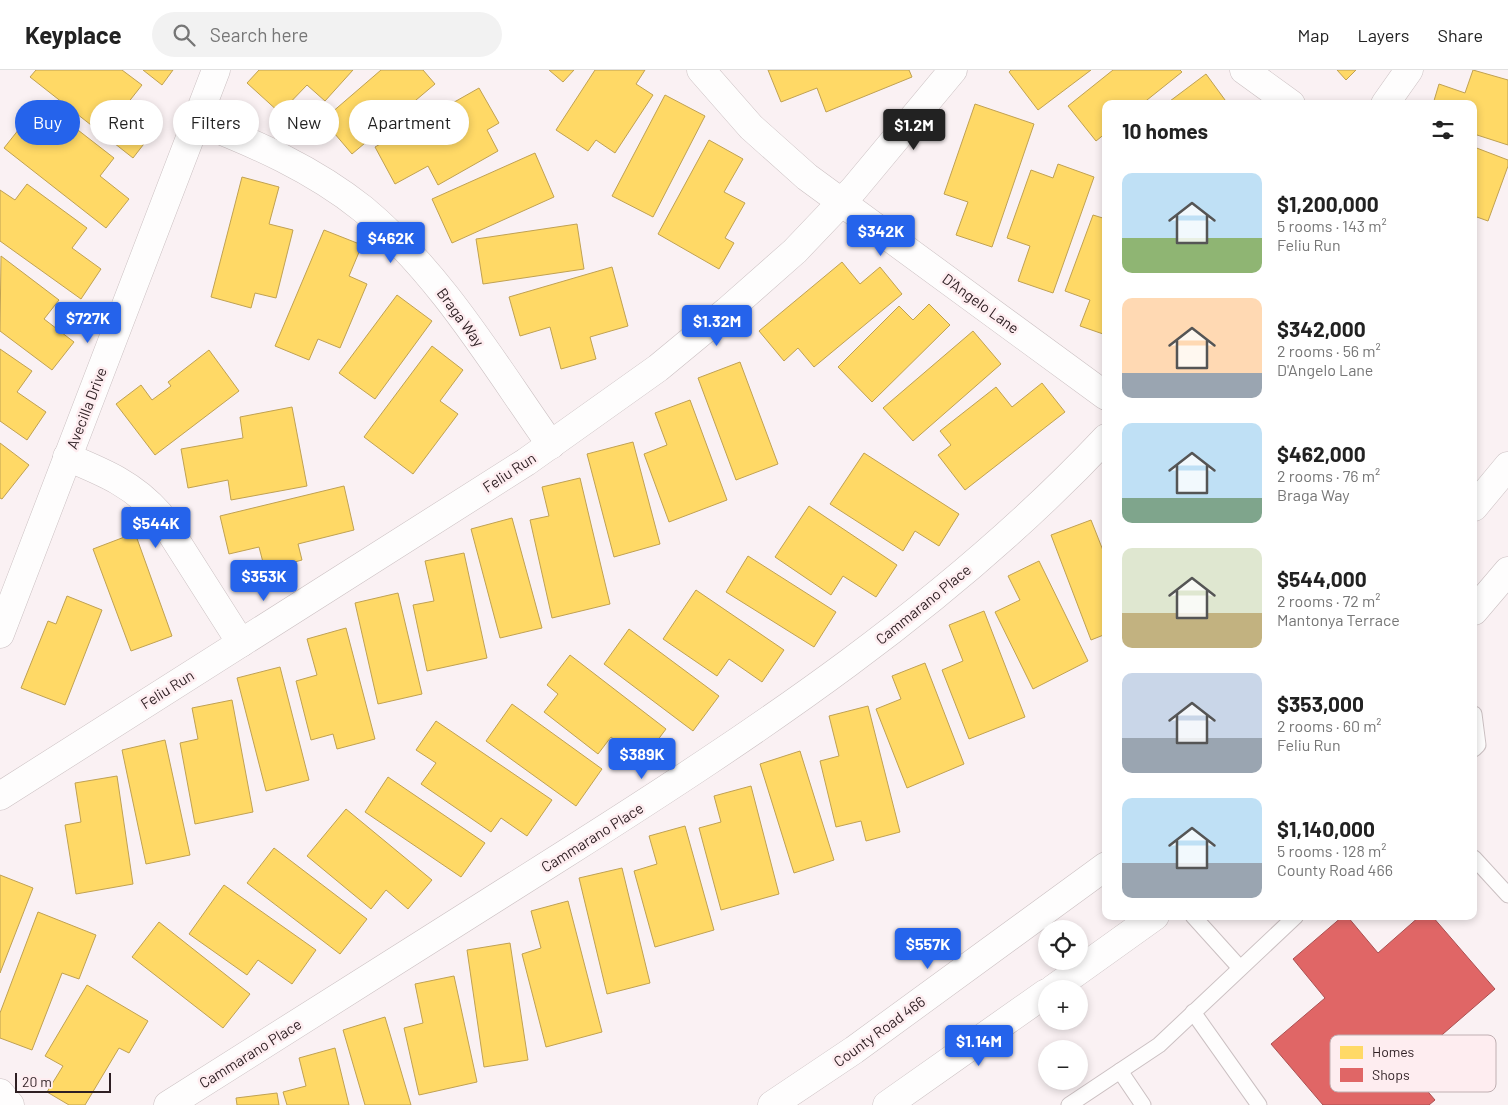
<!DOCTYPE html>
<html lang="en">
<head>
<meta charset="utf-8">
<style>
  :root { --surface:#fff; --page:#f2f2f2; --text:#222; --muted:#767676; --line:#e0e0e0; --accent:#2563eb }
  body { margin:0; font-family:Barlow,sans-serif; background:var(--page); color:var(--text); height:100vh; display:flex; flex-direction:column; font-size:19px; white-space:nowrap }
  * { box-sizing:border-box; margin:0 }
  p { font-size:16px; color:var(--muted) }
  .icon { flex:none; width:28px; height:28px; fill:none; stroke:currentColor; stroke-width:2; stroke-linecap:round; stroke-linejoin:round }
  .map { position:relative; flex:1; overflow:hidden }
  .sheet { position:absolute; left:1102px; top:30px; width:375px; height:820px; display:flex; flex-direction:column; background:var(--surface); border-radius:10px; box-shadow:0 2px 8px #0003 }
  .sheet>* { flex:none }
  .guide { position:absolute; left:15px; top:30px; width:475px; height:45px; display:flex; gap:10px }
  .controls { position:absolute; left:1038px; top:850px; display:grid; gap:10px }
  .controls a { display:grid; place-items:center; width:50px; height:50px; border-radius:50%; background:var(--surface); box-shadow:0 2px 8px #0003; font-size:25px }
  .scale { position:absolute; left:15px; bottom:12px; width:96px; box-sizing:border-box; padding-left:5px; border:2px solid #2e1f23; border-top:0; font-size:14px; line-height:18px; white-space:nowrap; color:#2e1f23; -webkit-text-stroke:4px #feedf0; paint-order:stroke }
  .price { position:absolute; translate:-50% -42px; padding:0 11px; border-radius:5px; background:var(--accent); color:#fff; font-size:16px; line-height:32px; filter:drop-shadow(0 1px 2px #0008) }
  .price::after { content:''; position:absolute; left:50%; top:30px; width:15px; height:11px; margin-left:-8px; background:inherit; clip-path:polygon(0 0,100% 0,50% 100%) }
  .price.selected { background:#222; color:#fff }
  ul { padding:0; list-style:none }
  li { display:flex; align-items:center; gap:15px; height:125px; padding:0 20px }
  li span { display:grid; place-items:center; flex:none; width:140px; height:100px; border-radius:10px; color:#555 }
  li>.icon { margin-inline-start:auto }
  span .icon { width:60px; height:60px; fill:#fffc; stroke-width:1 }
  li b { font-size:21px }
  h2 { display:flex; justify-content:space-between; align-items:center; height:60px; padding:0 20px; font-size:21px }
  .chip { padding:0 18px; border-radius:22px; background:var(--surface); box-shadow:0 2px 8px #0003; font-size:18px; line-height:45px }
  .chip.selected { background:var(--accent); color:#fff }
  header { display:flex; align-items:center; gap:30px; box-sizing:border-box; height:70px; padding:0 25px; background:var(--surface); border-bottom:1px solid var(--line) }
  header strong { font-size:24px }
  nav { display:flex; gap:28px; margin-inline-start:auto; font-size:18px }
  .search { width:350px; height:45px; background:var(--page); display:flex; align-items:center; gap:12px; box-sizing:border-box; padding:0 18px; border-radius:28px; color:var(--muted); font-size:19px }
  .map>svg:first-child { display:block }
  .homes { fill:#ffd966; stroke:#c0a152 }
  .shops { fill:#e06666; stroke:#ab5152 }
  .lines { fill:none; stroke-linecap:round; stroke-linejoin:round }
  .lane-casing { stroke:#cbc0c2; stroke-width:17 }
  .street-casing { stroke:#cbc0c2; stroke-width:29 }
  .secondary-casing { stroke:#cbc0c2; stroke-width:29 }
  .lane { stroke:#fefdfd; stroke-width:15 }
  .street { stroke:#fefdfd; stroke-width:28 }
  .secondary { stroke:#fefdfd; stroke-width:28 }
  .labels { text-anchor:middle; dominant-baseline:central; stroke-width:5; stroke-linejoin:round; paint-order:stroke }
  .street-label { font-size:15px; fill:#2e1f23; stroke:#feedf0 }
  .key { fill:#feedf0; stroke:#c0afb2; stroke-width:1 }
  .key-label { font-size:14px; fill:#2e1f23 }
</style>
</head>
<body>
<header>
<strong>Keyplace</strong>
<div class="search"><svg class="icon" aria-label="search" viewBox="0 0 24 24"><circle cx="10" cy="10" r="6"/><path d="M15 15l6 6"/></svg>Search here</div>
<nav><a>Map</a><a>Layers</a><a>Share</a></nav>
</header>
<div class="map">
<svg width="1508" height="1035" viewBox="0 0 1508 1035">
  <rect width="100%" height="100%" fill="#faf1f3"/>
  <g class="homes">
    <path d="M36,0h86l20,15 -15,19 30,23 -24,31 -103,-81z"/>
    <path d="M143,0h30l-11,15z"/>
    <path d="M259,0h94l-28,31 -18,-16 -27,28 -33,-30z"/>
    <path d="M381,0h42l12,14 -83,70 -29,-34z"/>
    <path d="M549,0h25l-11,12z"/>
    <path d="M595,0h50l-9,14 17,11 -38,58 -19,-13 -8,11 -32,-21z"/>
    <path d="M768,0h141l3,7 -86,35 -9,-24 -36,14z"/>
    <path d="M1011,0h80l-53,40 -29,-38z"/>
    <path d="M1113,0h67l2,2 -40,32h-36v29l-10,8 -28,-35z"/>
    <path d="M1337,0h19l-10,10z"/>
    <path d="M1473,0l35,10v65l-34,-11v-30h-41l6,-20 26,9z"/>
    <path d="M1206,4l22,30h-62z"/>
    <path d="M479,18l20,35 -12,7 11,21 -60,34 -10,-19 -33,18 -20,-37z"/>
    <path d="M665,25l40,21 -52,101 -41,-21z"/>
    <path d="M975,34l59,20 -42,123 -36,-12 12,-33 -24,-8z"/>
    <path d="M56,43l58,45 -14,18 29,23 -23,29 -102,-80 23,-29 16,12z"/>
    <path d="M709,70l34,19 -19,33 21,11 -20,35 9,5 -15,26 -61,-35z"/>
    <path d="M1474,77l34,13v6l-20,55 -14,-5z"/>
    <path d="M535,83l19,44 -102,46 -20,-44z"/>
    <path d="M1058,94l36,13 -41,116 -35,-12 12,-35 -23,-8 24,-68 22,8z"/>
    <path d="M242,107l37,10 -10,37 24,6 -17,68 -21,-5 -4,15 -40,-11z"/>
    <path d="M27,114l60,44 -15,20 29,21 -20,30 -81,-58v-51l15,10z"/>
    <path d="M1093,145l13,4v116l-26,-9 10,-26 -25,-9z"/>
    <path d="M577,154l7,45 -101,15 -7,-45z"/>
    <path d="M324,160l38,15 -13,31 18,8 -27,64 -22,-9 -9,21 -34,-14z"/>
    <path d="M1,186l58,44 -15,19 30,23 -22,28 -52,-39z"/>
    <path d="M842,192l18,22 20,-17 22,27 -88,73 -16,-19 -14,13 -25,-30z"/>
    <path d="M612,197l16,59 -38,11 6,22 -35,10 -11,-42 -30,9 -11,-39z"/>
    <path d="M397,225l35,26 -57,78 -36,-26z"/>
    <path d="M929,234l21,21 -78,77 -34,-35 61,-61 14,14z"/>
    <path d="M973,261l28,33 -88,77 -30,-33z"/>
    <path d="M432,276l31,24 -23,31 18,13 -45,60 -49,-37z"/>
    <path d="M0,279l32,22 -15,21 29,20 -19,28 -27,-19z"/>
    <path d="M209,280l30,41 -84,64 -39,-51 25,-19 11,15 19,-14 -3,-4z"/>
    <path d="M740,292l38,102 -42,16 -38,-102z"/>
    <path d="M1042,313l23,29 -100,78 -27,-35 13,-10 -11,-14 56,-44 16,20z"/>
    <path d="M690,330l37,100 -58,22 -25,-68 23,-9 -12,-32z"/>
    <path d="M292,337l15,79 -76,14 -3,-20 -40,8 -7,-39 62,-11 -3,-21z"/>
    <path d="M633,372l27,102 -46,13 -27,-103z"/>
    <path d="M0,373l29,22 -27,34 -2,-1z"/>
    <path d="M864,383l95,61 -20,32 -24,-15 -12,20 -73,-47z"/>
    <path d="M580,408l30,126 -58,14 -22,-98 19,-4 -7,-29z"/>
    <path d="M344,416l10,44 -56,14 4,16 -37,10 -6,-23 -30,7 -9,-38z"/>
    <path d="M809,436l88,59 -21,32 -33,-21 -12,19 -56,-38z"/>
    <path d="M512,448l30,110 -42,10 -29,-109z"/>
    <path d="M1091,450l15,38v76l-15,6 -40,-105z"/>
    <path d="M135,463l37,103 -41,15 -38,-102z"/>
    <path d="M464,483l23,105 -60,13 -14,-66 21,-4 -9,-40z"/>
    <path d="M748,486l88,56 -22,35 -88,-55z"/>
    <path d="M1039,491l49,100 -55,28 -38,-77 25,-12 -12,-24z"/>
    <path d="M696,520l88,60 -22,32 -33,-23 -12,17 -54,-37z"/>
    <path d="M398,523l24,101 -44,10 -23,-101z"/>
    <path d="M67,526l35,14 -37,95 -44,-17 27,-67 8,3z"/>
    <path d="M984,541l41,106 -56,22 -27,-69 21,-9 -14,-36z"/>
    <path d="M346,558l29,111 -38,10 -4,-15 -22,6 -15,-59 21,-6 -10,-36z"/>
    <path d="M629,559l90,67 -26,35 -89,-67z"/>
    <path d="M570,585l96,74 -24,32 -31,-24 -13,17 -54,-42 14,-18 -11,-9z"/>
    <path d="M925,593l39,101 -57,24 -31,-79 25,-10 -9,-23z"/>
    <path d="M280,597l29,113 -43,11 -29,-113z"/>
    <path d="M232,630l21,112 -58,12 -15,-81 18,-4 -6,-31z"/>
    <path d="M512,634l90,65 -26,37 -90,-65z"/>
    <path d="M868,636l32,126 -34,9 -5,-20 -25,6 -16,-66 19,-5 -10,-40z"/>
    <path d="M436,651l116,79 -25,36 -26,-18 -10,14 -70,-48 15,-21 -20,-13z"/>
    <path d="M165,670l25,115 -44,9 -24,-114z"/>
    <path d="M800,681l34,109 -40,13 -34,-109z"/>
    <path d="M117,706l16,108 -57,10 -11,-69 16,-3 -6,-39z"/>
    <path d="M388,707l97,66 -24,34 -96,-65z"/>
    <path d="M751,716l28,108 -58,16 -22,-82 22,-6 -7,-26z"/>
    <path d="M346,739l86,71 -24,29 -22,-19 -15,19 -64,-53z"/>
    <path d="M685,756l29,104 -59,17 -21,-76 23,-7 -8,-28z"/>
    <path d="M274,778l93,71 -27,35 -93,-71z"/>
    <path d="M622,798l28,115 -43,11 -28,-116z"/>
    <path d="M0,805l33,13 -33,85z"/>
    <path d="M224,815l92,65 -24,34 -34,-24 -11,15 -58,-41z"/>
    <path d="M568,831l34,131 -56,15 -24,-93 19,-6 -10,-37z"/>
    <path d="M38,842l58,23 -17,44 -17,-6 -30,77 -32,-12v-25z"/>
    <path d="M159,852l91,72 -27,34 -91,-71z"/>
    <path d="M510,873l18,117 -44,7 -17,-117z"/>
    <path d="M454,906l23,106 -58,13 -15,-67 19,-5 -8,-39z"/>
    <path d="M87,915l61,36 -19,32 -10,-5 -34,57h-16l-22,-13 16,-26 -18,-10z"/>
    <path d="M385,947l26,88h-46l-22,-75z"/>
    <path d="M335,978l14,57h-62l-4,-13 23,-6 -7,-28z"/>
    <path d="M277,1023l2,12h-42l-1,-7z"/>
  </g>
  <path class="shops" d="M1343,846h4l31,37 42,-37h12l63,73 -89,77 29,34 -6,5h-106l-52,-61 54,-46 -32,-39z"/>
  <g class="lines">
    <g class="lane-casing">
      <g id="lane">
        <path d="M1474,644l4,31 -4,4"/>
        <path d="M1474,788l34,37"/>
        <path d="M1193,846l47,52"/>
        <path d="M1193,942l66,93"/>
        <path d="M1120,1001l23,34"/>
        <path d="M1069,1035l90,-60 137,-129"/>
      </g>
    </g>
    <g class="street-casing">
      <g id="street">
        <path d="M701,0l50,57 56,50 299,219"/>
        <path d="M1244,0l47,34"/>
        <path d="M1385,34l24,-34"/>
        <path d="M197,51c59,23 116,48 166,88 78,65 130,154 188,236"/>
        <path d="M67,387c36,15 66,27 92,57l82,129"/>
        <path d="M0,564l216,-564"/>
        <path d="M0,726l526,-334 132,-94 69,-57 68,-60 59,-62 99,-119"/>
        <path d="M0,1023l10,12"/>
        <path d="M168,1035c132,-84 265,-167 397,-251 192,-122 384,-249 541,-416"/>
      </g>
    </g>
    <g class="secondary-casing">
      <g id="secondary">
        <path d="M1474,437l34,-41"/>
        <path d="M1474,541l34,-40"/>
        <path d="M1053,919l102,-73"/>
        <path d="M772,1035l82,-55 252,-184"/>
        <path d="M887,1035l159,-112"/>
      </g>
    </g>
    <use href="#lane" class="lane"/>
    <use href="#street" class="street"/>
    <use href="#secondary" class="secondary"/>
  </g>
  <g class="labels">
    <g class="street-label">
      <text transform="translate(981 233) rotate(36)">D'Angelo Lane</text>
      <text transform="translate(461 247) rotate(54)">Braga Way</text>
      <text transform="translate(86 338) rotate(-69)">Avecilla Drive</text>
      <text transform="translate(509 402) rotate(-33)">Feliu Run</text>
      <text transform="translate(923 534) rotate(-39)">Cammarano Place</text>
      <text transform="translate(167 619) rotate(-32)">Feliu Run</text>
      <text transform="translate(592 767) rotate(-32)">Cammarano Place</text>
      <text transform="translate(879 961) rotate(-36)">County Road 466</text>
      <text transform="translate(250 983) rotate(-32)">Cammarano Place</text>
    </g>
  </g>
  <rect x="1330" y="965" width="166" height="57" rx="8" class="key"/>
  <rect x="1340" y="976" width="23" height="13" fill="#ffd966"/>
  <rect x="1340" y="998" width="23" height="14" fill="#e06666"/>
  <g class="key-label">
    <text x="1372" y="987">Homes</text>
    <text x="1372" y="1010">Shops</text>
  </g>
</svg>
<div class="controls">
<a><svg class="icon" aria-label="locate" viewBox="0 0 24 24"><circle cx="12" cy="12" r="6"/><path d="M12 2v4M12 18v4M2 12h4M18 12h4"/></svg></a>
<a>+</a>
<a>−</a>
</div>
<div class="scale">20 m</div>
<b class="price selected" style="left:914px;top:81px">$1.2M</b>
<b class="price" style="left:881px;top:187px">$342K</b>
<b class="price" style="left:391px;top:194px">$462K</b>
<b class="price" style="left:88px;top:274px">$727K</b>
<b class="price" style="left:717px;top:277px">$1.32M</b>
<b class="price" style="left:156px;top:479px">$544K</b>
<b class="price" style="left:264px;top:532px">$353K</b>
<b class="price" style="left:642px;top:710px">$389K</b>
<b class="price" style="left:928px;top:900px">$557K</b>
<b class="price" style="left:979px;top:997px">$1.14M</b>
<div class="guide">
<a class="chip selected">Buy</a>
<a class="chip">Rent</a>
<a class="chip">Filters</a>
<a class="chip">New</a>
<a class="chip">Apartment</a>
</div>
<section class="sheet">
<h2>10 homes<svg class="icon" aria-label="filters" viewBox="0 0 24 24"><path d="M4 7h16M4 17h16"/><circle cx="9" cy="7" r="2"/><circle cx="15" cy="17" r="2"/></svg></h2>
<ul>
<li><span style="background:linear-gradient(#bfe0f5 65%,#8fb573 0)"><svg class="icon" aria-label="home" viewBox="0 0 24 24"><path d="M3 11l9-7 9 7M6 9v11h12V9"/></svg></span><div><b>$1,200,000</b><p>5 rooms · 143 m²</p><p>Feliu Run</p></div></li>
<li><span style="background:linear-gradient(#ffd9b3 75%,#9aa5b1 0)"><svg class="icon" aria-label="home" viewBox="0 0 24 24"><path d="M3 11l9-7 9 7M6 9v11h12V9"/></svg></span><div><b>$342,000</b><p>2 rooms · 56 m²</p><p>D'Angelo Lane</p></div></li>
<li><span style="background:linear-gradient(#bfe0f5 75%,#7fa58c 0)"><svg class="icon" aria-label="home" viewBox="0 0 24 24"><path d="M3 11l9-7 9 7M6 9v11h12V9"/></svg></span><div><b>$462,000</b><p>2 rooms · 76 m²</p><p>Braga Way</p></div></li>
<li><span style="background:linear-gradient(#dfe7d0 65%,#c2b280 0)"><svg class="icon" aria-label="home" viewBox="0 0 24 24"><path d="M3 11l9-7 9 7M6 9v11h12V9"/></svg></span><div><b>$544,000</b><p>2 rooms · 72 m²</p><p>Mantonya Terrace</p></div></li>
<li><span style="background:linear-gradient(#c9d6e8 65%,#9aa5b1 0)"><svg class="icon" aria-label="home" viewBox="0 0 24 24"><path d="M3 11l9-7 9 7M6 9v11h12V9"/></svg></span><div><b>$353,000</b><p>2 rooms · 60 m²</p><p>Feliu Run</p></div></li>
<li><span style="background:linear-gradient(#bfe0f5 65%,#9aa5b1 0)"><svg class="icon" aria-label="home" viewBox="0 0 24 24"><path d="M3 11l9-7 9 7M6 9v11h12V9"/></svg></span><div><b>$1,140,000</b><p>5 rooms · 128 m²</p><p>County Road 466</p></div></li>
</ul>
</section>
</div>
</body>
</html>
